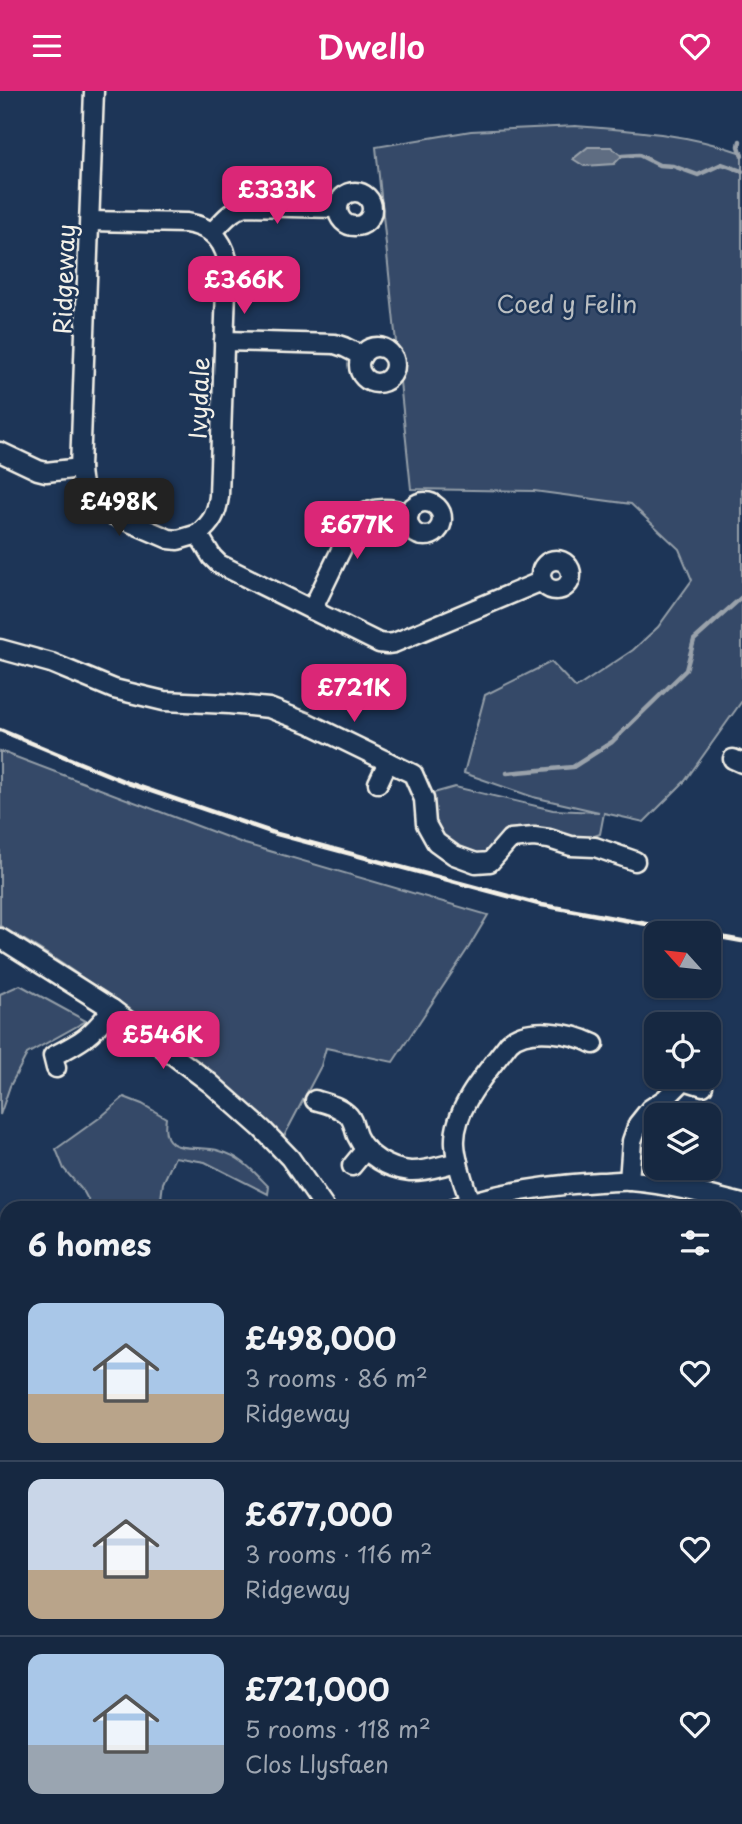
<!DOCTYPE html>
<html lang="en">
<head>
<meta charset="utf-8">
<style>
  :root { --surface:#162841; --page:#1f3048; --text:#f1f3f6; --muted:#9ea6b1; --line:#35445a; --accent:#db2777 }
  body { margin:0; font-family:"Playpen Sans",sans-serif; background:var(--page); color:var(--text); height:100vh; display:flex; flex-direction:column; font-size:26px; white-space:nowrap }
  * { box-sizing:border-box; margin:0 }
  p { font-size:23px; color:var(--muted) }
  .icon { flex:none; width:38px; height:38px; fill:none; stroke:currentColor; stroke-width:2; stroke-linecap:round; stroke-linejoin:round }
  .map { position:relative; flex:1; overflow:hidden }
  .drawer { position:absolute; left:0px; top:1110px; width:742px; height:625px; display:flex; flex-direction:column; background:var(--surface); border-radius:21px 21px 0 0; box-shadow:0 2px 5px #0004,0 0 0 2px var(--line) }
  .drawer>* { flex:none }
  .needle { width:46px; rotate:297deg }
  .buttons { position:absolute; left:644px; top:830px; display:grid; gap:14px }
  .buttons a { display:grid; place-items:center; width:77px; height:77px; border-radius:14px; background:var(--surface); box-shadow:0 2px 5px #0004,0 0 0 2px var(--line); font-size:35px }
  .price { position:absolute; translate:-50% -60px; padding:0 16px; border-radius:14px; background:var(--accent); color:#fff; font-size:23px; line-height:46px; filter:drop-shadow(0 2px 4px #0008) }
  .price::after { content:''; position:absolute; left:50%; top:42px; width:21px; height:16px; margin-left:-10px; background:inherit; clip-path:polygon(0 0,100% 0,50% 100%) }
  .price.active { background:#222; color:#fff }
  ul { padding:0; list-style:none }
  li { display:flex; align-items:center; gap:21px; height:175px; padding:0 28px }
  li+li { border-top:2px solid var(--line) }
  li span { display:grid; place-items:center; flex:none; width:196px; height:140px; border-radius:14px; color:#555 }
  li>.icon { margin-inline-start:auto }
  span .icon { width:84px; height:84px; fill:#fffc; stroke-width:1 }
  li b { font-size:30px }
  h2 { display:flex; justify-content:space-between; align-items:center; height:84px; padding:0 28px; font-size:30px }
  header { display:flex; justify-content:space-between; align-items:center; height:91px; padding:0 28px; background:var(--accent); color:#fff; font-size:32px; font-weight:600 }
  .map>svg:first-child { display:block }
  .built { fill:#2a4060 }
  .green { fill:#354a67; stroke:#949ea8; stroke-width:2 }
  .water { fill:#5e6d82; stroke:#9aa2ab; stroke-width:2 }
  .lines { fill:none; stroke-linecap:round; stroke-linejoin:round }
  .stream { stroke:#9aa2ab; stroke-width:4.5 }
  .minor-casing { stroke:#f4f1e8; stroke-width:23 }
  .minor { stroke:#1d3557; stroke-width:18 }
  .rail { stroke:#f4f1e8; stroke-width:4.5 }
  .labels { text-anchor:middle; dominant-baseline:central; stroke-width:5; stroke-linejoin:round; paint-order:stroke }
  .street-label { font-size:24px; fill:#f4f1e8; stroke:#1d3557 }
  .park-label { font-size:24px; fill:#bbbfc1; stroke:#1d3557 }
</style>
</head>
<body>
<header><svg class="icon" aria-label="menu" viewBox="0 0 24 24"><path d="M4 6h16M4 12h16M4 18h16"/></svg>Dwello<svg class="icon" aria-label="heart" viewBox="0 0 24 24"><path d="M12 20l-8-8c-3-5 5-10 8-4 3-6 11-1 8 4z"/></svg></header>
<div class="map">
<svg width="742" height="1733" viewBox="0 0 742 1733">
  <rect width="100%" height="100%" fill="#1d3557"/>
  <filter id="ink" filterUnits="userSpaceOnUse"><feTurbulence type="fractalNoise" baseFrequency=".0143" numOctaves="2"/><feDisplacementMap in="SourceGraphic" scale="14" xChannelSelector="R" yChannelSelector="G"/><feConvolveMatrix kernelMatrix="1 2 1 2 8 2 1 2 1" color-interpolation-filters="sRGB"/></filter>
  <g filter="url(#ink)">
    <path class="built" d="M0,1520l7,13v159l-7,-1z"/>
    <g class="green">
      <path d="M576,35c55,4 113,8 166,27v548l-57,80 -41,41 -40,-9 -4,21 -21,8 -68,-3 -21,23 -36,-7 -20,-30 -4,-31 25,-7 98,23 46,2 -66,-15 -69,-24 21,-78 66,-33 25,26 57,-38 25,-23 34,-47 -13,-31 -48,-45 -97,-13 -123,-2 -35,-342 95,-16z"/>
      <path d="M0,660l245,93 243,71 -19,32 -76,115 -67,-14 -5,18 -40,76 -19,-27c-85,-65 -168,-137 -262,-189z"/>
      <path d="M20,894l66,36 -59,33 -17,32 -10,29v-121z"/>
      <path d="M124,1006l18,7 24,14c-7,41 31,25 54,33 22,6 33,20 49,36l-1,7 -63,-32 -30,-5 -12,26 -3,24h-68l-8,-15 -20,-23 -8,-20 46,-33z"/>
    </g>
    <path class="water" d="M588,56h23l11,9 -8,8 -30,2 -11,-7z"/>
    <g class="lines">
      <g class="stream">
        <path d="M740,50l-1,5 3,10"/>
        <path d="M622,65l17,-1 20,10 14,1 25,9 24,-11 20,7"/>
        <path d="M507,682l66,-6 39,-25 74,-72 8,-30 48,-43"/>
      </g>
      <g class="minor-casing">
        <g id="minor">
          <path d="M94,0l-14,377c1,18 4,30 19,41l70,30 9,1 20,-6 14,23 7,7 160,79 8,1 7,-1 148,-62"/>
          <circle cx="355" cy="118" r="17"/>
          <path d="M90,130l96,2c21,3 36,13 41,36l-8,237c-2,17 -7,27 -21,38"/>
          <path d="M212,142c10,-11 19,-23 34,-27l91,2"/>
          <path d="M224,250l111,3 9,3 18,9"/>
          <circle cx="377" cy="274" r="18"/>
          <path d="M0,361l38,18 8,2 34,-4"/>
          <circle cx="425" cy="428" r="17"/>
          <circle cx="556" cy="484" r="15"/>
          <path d="M312,519l44,-91c16,-13 34,-12 53,-5"/>
          <path d="M0,558l51,14 63,26 50,12 65,3 40,4 39,15 105,51 11,25 2,25 10,18 18,13 22,8 14,-1 20,-23 24,-2 15,2 22,7 24,1 40,14"/>
          <path d="M733,668l9,4"/>
          <path d="M378,692l10,-21"/>
          <path d="M0,847l112,71 98,74 52,46 28,29 34,49"/>
          <path d="M56,977l-3,-12c30,-15 38,-20 59,-47"/>
          <path d="M683,985l1,4 19,6"/>
          <path d="M315,1009c12,4 25,6 34,16 5,6 5,13 8,20 9,20 32,33 53,35 15,1 33,-6 48,-9"/>
          <path d="M352,1075l14,-17"/>
          <path d="M629,1090l3,-40 6,-17 12,-15 15,-10 19,-19"/>
          <path d="M470,1111c-6,-18 -14,-39 -15,-58 -2,-36 33,-73 54,-101 18,-18 64,-10 85,1"/>
          <path d="M456,1116c45,-15 95,-22 143,-25 10,0 22,-2 32,-1 38,3 74,13 111,23"/>
          <path d="M735,1233l7,3"/>
          <path d="M735,1272l7,-17"/>
          <path d="M735,1549l2,40 -2,16"/>
          <path d="M0,1703l7,1"/>
          <path d="M270,1727l8,6"/>
          <path d="M436,1727v6"/>
          <path d="M584,1727l2,6"/>
          <path d="M95,1733l1,-6"/>
          <path d="M713,1733l2,-6"/>
        </g>
      </g>
      <use href="#minor" class="minor"/>
      <g class="rail">
        <path d="M0,639l128,53 149,51 265,71 154,28"/>
        <path d="M709,844l33,6"/>
      </g>
    </g>
  </g>
  <g class="labels">
    <g class="street-label">
      <text transform="translate(63 188) rotate(-88)">Ridgeway</text>
      <text transform="translate(198 307) rotate(-88)">Ivydale</text>
    </g>
    <g class="park-label">
      <text x="567" y="212">Coed y Felin</text>
    </g>
  </g>
</svg>
<div class="buttons">
<a><svg class="needle" viewBox="-14 -14 28 28"><path d="M0-13l5 13h-10z" fill="#e53935"/><path d="M0 13l5-13h-10z" fill="#9ea6b1"/></svg></a>
<a><svg class="icon" aria-label="locate" viewBox="0 0 24 24"><circle cx="12" cy="12" r="6"/><path d="M12 2v4M12 18v4M2 12h4M18 12h4"/></svg></a>
<a><svg class="icon" aria-label="layers" viewBox="0 0 24 24"><path d="M12 4l9 5-9 5-9-5zM3 14l9 5 9-5"/></svg></a>
</div>
<b class="price" style="left:277px;top:135px">£333K</b>
<b class="price" style="left:244px;top:225px">£366K</b>
<b class="price active" style="left:119px;top:447px">£498K</b>
<b class="price" style="left:357px;top:470px">£677K</b>
<b class="price" style="left:354px;top:633px">£721K</b>
<b class="price" style="left:163px;top:980px">£546K</b>
<section class="drawer">
<h2>6 homes<svg class="icon" aria-label="filters" viewBox="0 0 24 24"><path d="M4 7h16M4 17h16"/><circle cx="9" cy="7" r="2"/><circle cx="15" cy="17" r="2"/></svg></h2>
<ul>
<li><span style="background:linear-gradient(#a9c7e8 65%,#b9a48a 0)"><svg class="icon" aria-label="home" viewBox="0 0 24 24"><path d="M3 11l9-7 9 7M6 9v11h12V9"/></svg></span><div><b>£498,000</b><p>3 rooms · 86 m²</p><p>Ridgeway</p></div><svg class="icon" aria-label="heart" viewBox="0 0 24 24"><path d="M12 20l-8-8c-3-5 5-10 8-4 3-6 11-1 8 4z"/></svg></li>
<li><span style="background:linear-gradient(#c9d6e8 65%,#b9a48a 0)"><svg class="icon" aria-label="home" viewBox="0 0 24 24"><path d="M3 11l9-7 9 7M6 9v11h12V9"/></svg></span><div><b>£677,000</b><p>3 rooms · 116 m²</p><p>Ridgeway</p></div><svg class="icon" aria-label="heart" viewBox="0 0 24 24"><path d="M12 20l-8-8c-3-5 5-10 8-4 3-6 11-1 8 4z"/></svg></li>
<li><span style="background:linear-gradient(#a9c7e8 65%,#9aa5b1 0)"><svg class="icon" aria-label="home" viewBox="0 0 24 24"><path d="M3 11l9-7 9 7M6 9v11h12V9"/></svg></span><div><b>£721,000</b><p>5 rooms · 118 m²</p><p>Clos Llysfaen</p></div><svg class="icon" aria-label="heart" viewBox="0 0 24 24"><path d="M12 20l-8-8c-3-5 5-10 8-4 3-6 11-1 8 4z"/></svg></li>
</ul>
</section>
</div>
</body>
</html>
